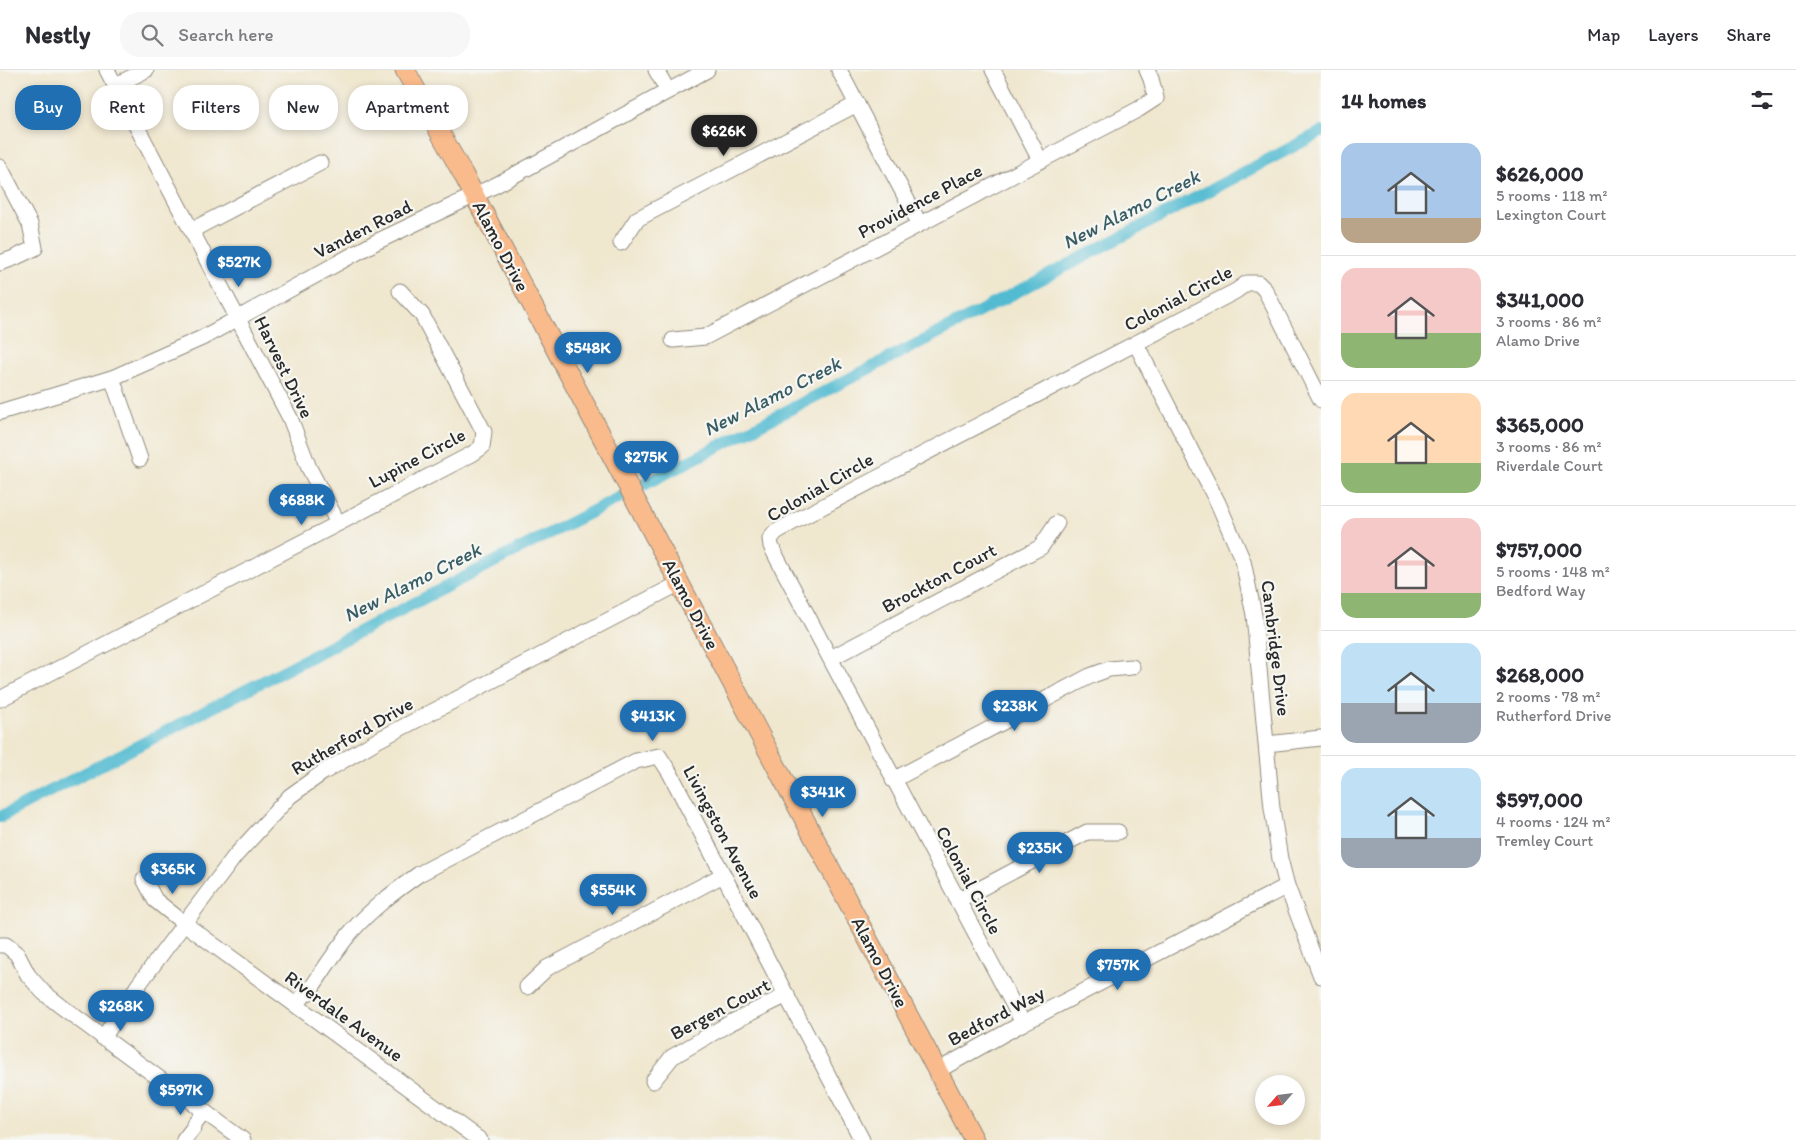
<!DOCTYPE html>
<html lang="en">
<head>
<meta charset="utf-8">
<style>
  :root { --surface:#fff; --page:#f7f7f7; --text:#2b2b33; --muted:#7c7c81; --line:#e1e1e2; --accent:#1f6fb2 }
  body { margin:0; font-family:Itim,sans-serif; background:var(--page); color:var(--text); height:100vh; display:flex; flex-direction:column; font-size:19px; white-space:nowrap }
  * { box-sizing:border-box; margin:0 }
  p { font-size:16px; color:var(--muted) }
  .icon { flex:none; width:28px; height:28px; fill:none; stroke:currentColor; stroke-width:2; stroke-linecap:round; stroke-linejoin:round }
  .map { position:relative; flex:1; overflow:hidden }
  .drawer { display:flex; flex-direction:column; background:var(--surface); width:475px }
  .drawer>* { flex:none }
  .banner { position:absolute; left:15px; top:15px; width:475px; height:45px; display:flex; gap:10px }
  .needle { width:32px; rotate:242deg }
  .fabs { position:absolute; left:1255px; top:1005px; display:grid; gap:10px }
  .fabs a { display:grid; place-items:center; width:50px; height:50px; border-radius:50%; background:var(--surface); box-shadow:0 2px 8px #0003; font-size:25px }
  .price { position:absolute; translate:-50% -42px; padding:0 11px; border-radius:18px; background:var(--accent); color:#fff; font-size:16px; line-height:32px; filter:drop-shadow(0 1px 2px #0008) }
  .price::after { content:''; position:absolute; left:50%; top:30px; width:15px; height:11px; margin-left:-8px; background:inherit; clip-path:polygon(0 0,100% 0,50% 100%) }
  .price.active { background:#222; color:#fff }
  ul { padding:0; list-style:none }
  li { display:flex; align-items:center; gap:15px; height:125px; padding:0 20px }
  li+li { border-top:1px solid var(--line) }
  li span { display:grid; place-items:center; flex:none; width:140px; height:100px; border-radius:15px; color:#555 }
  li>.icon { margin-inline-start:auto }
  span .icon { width:60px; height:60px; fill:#fffc; stroke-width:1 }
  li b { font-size:21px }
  h2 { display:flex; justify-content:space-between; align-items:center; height:60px; padding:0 20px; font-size:21px }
  .chip { padding:0 18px; border-radius:20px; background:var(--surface); box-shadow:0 2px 8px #0003; font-size:18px; line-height:45px }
  .chip.active { background:var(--accent); color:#fff }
  header { display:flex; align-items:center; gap:30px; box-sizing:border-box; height:70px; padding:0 25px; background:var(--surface); border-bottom:1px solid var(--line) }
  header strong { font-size:24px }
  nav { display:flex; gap:28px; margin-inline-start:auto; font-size:18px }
  .search { width:350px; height:45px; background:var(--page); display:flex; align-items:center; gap:12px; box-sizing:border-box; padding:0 18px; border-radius:20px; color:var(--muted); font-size:19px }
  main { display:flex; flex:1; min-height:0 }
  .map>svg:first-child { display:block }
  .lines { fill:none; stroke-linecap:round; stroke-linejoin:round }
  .canal { stroke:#53bbd1; stroke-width:12 }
  .minor-casing { stroke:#8e897d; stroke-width:17 }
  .major-casing { stroke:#8e897d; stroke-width:21 }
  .minor { stroke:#fff; stroke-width:15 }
  .major { stroke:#fabb8c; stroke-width:19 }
  .labels { text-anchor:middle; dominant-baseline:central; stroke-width:4.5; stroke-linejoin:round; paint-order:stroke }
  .street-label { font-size:19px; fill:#2b2b2b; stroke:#f6f6f2 }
  .water-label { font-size:20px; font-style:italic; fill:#395d65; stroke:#f6f6f2 }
</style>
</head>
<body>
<header>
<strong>Nestly</strong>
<div class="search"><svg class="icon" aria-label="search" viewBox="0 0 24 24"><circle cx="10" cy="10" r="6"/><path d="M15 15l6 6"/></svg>Search here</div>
<nav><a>Map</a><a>Layers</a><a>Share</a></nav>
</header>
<main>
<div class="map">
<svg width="1321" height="1070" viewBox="0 0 1321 1070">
  <rect width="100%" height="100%" fill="#f6f6f2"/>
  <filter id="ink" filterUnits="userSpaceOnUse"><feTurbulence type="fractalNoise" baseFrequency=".02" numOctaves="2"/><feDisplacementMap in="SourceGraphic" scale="10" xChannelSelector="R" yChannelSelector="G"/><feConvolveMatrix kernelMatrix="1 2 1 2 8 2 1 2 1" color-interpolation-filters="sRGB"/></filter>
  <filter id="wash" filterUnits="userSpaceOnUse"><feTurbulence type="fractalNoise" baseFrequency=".0096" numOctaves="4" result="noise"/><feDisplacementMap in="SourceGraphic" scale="20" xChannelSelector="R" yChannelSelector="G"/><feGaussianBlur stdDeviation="1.12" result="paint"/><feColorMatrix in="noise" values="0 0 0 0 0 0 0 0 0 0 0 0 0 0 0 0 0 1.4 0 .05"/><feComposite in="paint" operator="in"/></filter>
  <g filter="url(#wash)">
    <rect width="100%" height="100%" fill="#f0e7cf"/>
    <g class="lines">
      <path class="canal" d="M0,747l969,-500 352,-185"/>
    </g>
  </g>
  <g filter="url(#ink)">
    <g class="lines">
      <g class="minor-casing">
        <g id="minor">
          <path d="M107,0l183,348 19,50 29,55"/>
          <path d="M656,0l12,21"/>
          <path d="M839,0l80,153"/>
          <path d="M993,0l47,90"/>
          <path d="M116,15l30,-15"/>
          <path d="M0,97l30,57 5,24 -21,10 -14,5"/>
          <path d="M192,160l128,-67"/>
          <path d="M621,173l16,-24 220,-115"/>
          <path d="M673,270l32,-3 434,-228 17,-11 -5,-19 -4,-9"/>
          <path d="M1136,274l82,159 25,58 11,54 18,193 8,51 7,27 34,90"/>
          <path d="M112,308l28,81"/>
          <path d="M0,342l112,-34 90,-40 174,-96 120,-57 211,-115"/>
          <path d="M831,588l210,-111 16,-24"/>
          <path d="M0,629l472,-245 10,-7 2,-15 -62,-117 -22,-24"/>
          <path d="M1267,674l54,-6"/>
          <path d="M893,710l197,-104 19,-7 23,-2"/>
          <path d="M144,809l11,21 30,24 295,216"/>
          <path d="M957,831l130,-69h31"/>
          <path d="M0,875h6l11,9 11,21 15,17 19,15 181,133"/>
          <path d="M527,917l20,-19 176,-93"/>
          <path d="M296,935l9,-11 3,-1c14,-20 27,-42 43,-61 20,-23 43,-40 68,-58l217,-113 23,-5 11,17 192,367"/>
          <path d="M1023,953l-246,-465 -6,-12 -1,-7 6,-7 19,-11 441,-230 11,-8h11l7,7 56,110"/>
          <path d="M103,968l36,-54 96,-128 55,-60 32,-23 56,-33 302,-157"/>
          <path d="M937,1001l86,-48 264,-137"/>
          <path d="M653,1011l19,-24 58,-34 57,-28"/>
          <path d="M184,1070l10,-13v-3l10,-13"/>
        </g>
      </g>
      <g class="major-casing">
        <path id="major" d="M405,0l58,104 511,966"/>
      </g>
      <use href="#minor" class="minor"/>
      <use href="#major" class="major"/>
    </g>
  </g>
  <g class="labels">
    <g class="street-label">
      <text transform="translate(920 131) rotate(-28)">Providence Place</text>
      <text transform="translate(363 159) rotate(-27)">Vanden Road</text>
      <text transform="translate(501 176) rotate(62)">Alamo Drive</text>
      <text transform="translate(1178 228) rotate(-28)">Colonial Circle</text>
      <text transform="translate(284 297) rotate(64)">Harvest Drive</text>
      <text transform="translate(417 388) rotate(-28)">Lupine Circle</text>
      <text transform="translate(820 417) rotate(-30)">Colonial Circle</text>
      <text transform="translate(939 508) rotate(-28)">Brockton Court</text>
      <text transform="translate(691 534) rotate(62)">Alamo Drive</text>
      <text transform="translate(1276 578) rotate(83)">Cambridge Drive</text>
      <text transform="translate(352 666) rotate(-30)">Rutherford Drive</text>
      <text transform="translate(723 762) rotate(62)">Livingston Avenue</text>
      <text transform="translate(969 810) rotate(62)">Colonial Circle</text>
      <text transform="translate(880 892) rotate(62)">Alamo Drive</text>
      <text transform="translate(720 939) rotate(-28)">Bergen Court</text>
      <text transform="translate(344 946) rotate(36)">Riverdale Avenue</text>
      <text transform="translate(996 946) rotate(-28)">Bedford Way</text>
    </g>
    <g class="water-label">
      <text transform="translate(1131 139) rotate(-27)">New Alamo Creek</text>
      <text transform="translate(772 326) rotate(-27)">New Alamo Creek</text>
      <text transform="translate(412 512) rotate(-27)">New Alamo Creek</text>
    </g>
  </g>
</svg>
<div class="fabs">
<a><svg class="needle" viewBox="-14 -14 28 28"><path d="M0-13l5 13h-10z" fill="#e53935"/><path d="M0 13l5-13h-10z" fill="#7c7c81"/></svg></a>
</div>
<b class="price active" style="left:724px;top:87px">$626K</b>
<b class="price" style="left:239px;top:218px">$527K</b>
<b class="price" style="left:588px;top:304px">$548K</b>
<b class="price" style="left:646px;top:413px">$275K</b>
<b class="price" style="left:302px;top:456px">$688K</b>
<b class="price" style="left:1015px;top:662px">$238K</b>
<b class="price" style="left:653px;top:672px">$413K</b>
<b class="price" style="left:823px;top:748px">$341K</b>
<b class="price" style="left:1040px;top:804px">$235K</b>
<b class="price" style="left:173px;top:825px">$365K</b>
<b class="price" style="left:613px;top:846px">$554K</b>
<b class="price" style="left:1118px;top:921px">$757K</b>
<b class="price" style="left:121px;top:962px">$268K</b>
<b class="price" style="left:181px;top:1046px">$597K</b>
<div class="banner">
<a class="chip active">Buy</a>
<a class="chip">Rent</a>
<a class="chip">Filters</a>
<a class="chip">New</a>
<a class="chip">Apartment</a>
</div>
</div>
<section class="drawer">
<h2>14 homes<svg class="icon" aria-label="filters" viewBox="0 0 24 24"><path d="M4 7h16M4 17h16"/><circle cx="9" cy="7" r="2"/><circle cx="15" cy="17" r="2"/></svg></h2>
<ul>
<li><span style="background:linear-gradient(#a9c7e8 75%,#b9a48a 0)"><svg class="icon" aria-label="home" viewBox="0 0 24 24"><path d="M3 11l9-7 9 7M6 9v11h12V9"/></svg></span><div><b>$626,000</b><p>5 rooms · 118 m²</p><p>Lexington Court</p></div></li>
<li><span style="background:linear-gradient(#f6c9c9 65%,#8fb573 0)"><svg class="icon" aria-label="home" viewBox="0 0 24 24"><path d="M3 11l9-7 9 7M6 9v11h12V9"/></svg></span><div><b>$341,000</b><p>3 rooms · 86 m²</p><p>Alamo Drive</p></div></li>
<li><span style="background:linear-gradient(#ffd9b3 70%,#8fb573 0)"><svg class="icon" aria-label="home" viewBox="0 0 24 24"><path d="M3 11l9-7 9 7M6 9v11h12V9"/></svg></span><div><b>$365,000</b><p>3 rooms · 86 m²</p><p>Riverdale Court</p></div></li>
<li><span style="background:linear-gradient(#f6c9c9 75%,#8fb573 0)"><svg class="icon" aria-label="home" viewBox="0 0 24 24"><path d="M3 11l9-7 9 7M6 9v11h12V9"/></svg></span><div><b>$757,000</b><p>5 rooms · 148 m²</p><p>Bedford Way</p></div></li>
<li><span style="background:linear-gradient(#bfe0f5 60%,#9aa5b1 0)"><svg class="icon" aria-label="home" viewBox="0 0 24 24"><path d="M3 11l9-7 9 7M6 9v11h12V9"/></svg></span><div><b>$268,000</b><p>2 rooms · 78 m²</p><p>Rutherford Drive</p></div></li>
<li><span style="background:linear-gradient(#bfe0f5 70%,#9aa5b1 0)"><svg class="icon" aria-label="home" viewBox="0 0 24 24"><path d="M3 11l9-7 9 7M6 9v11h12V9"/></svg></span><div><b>$597,000</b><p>4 rooms · 124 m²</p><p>Tremley Court</p></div></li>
</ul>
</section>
</main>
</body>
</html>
